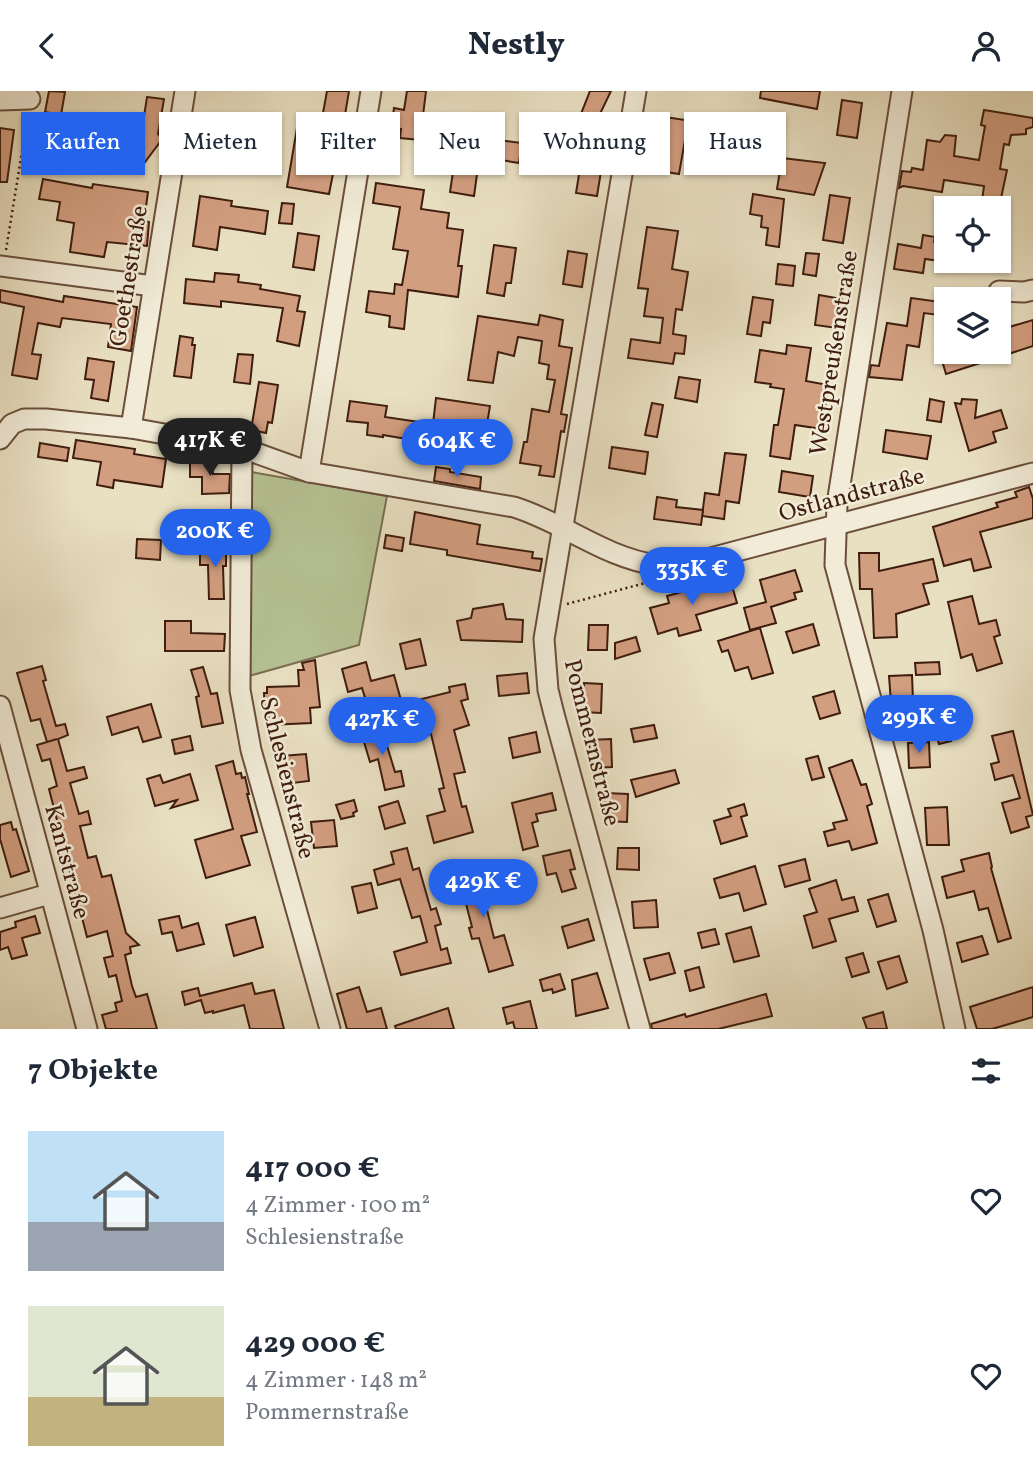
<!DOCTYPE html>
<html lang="de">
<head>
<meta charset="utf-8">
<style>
  :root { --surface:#fff; --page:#f6f6f7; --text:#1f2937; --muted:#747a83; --accent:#2563eb }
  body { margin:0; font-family:Vollkorn,serif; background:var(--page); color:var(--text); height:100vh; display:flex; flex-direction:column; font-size:26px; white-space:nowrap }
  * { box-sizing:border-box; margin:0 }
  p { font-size:23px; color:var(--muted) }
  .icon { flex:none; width:38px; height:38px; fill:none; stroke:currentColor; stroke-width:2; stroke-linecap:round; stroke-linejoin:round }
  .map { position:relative; height:938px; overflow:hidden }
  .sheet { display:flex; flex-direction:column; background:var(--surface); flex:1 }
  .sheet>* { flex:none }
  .top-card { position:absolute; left:21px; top:21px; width:992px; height:63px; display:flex; gap:14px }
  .buttons { position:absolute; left:934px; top:105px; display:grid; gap:14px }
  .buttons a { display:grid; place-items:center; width:77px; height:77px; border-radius:0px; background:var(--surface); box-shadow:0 2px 5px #0004; font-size:35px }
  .price { position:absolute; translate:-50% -60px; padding:0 16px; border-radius:24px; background:var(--accent); color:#fff; font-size:23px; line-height:46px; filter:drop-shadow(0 2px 4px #0008) }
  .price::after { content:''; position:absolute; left:50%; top:42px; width:21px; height:16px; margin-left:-10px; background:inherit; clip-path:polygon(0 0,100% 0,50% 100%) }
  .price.current { background:#222; color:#fff }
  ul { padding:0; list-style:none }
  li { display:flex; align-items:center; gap:21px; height:175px; padding:0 28px }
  li span { display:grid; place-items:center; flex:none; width:196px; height:140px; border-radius:0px; color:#555 }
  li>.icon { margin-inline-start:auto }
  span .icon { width:84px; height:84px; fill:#fffc; stroke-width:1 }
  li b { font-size:30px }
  h2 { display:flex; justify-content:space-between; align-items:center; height:84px; padding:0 28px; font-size:30px }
  .pill { padding:0 24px; border-radius:0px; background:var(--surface); box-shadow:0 2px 5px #0004; font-size:24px; line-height:63px }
  .pill.current { background:var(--accent); color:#fff }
  header { display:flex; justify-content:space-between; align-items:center; height:91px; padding:0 28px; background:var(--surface); font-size:32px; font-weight:800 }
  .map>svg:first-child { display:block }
  .green { fill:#b6c294; stroke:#7a7051; stroke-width:2 }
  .building { fill:#d29e80; stroke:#3f1d0e; stroke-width:2 }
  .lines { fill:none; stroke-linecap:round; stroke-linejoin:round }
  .minor-casing { stroke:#6a4e3b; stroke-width:23 }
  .path { stroke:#3f1d0e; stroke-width:2.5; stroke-dasharray:2 3.5; stroke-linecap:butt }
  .minor { stroke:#f1ebd7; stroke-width:19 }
  .labels { text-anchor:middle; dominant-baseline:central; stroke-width:5; stroke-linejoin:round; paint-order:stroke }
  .street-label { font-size:24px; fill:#3f1d0e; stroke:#f1ebd7 }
</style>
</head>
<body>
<header><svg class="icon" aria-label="back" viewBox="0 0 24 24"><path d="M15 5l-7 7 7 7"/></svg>Nestly<svg class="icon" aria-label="person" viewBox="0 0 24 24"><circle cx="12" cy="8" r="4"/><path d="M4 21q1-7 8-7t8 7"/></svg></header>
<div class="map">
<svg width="1033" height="938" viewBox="0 0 1033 938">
  <rect width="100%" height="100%" fill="#e9e0c2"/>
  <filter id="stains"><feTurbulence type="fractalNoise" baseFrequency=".00286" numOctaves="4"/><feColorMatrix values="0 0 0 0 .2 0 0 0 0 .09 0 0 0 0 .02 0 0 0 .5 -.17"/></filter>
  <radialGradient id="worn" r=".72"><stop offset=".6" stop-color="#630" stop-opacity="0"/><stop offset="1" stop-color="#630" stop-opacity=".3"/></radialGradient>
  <path class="green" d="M251,381l136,24 -28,149 -110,31z"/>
  <g class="building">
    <path d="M49,0l16,1 -4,23 -16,-3z"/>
    <path d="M327,0h22l-6,36 -22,-3z"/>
    <path d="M407,0h19l-6,49 -20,-2 1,-9 -10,-1 3,-20 10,2z"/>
    <path d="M590,0h21l-12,25 -18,-2z"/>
    <path d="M761,0h59l-3,18 -57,-11z"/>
    <path d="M147,6l17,2 -6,35 5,4 -18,24 -17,-12 5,-8 -13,-10 13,-16 10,7z"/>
    <path d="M842,9l20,3 -5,35 -20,-3z"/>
    <path d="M984,19l49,8v9l-7,2v5l-15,1 -2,10 -5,-1 -4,25 7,1 -8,38h-18l3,-22 -40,-6 -2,12 -39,-6 -4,2 3,-17 9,1 1,-4 11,2 4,-30 13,2 5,-7 11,1 -2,20 25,4 6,-34 -4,-1z"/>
    <path d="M652,24l53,8 -3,19 -17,-2 -6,34 -26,-4 5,-31 -10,-2z"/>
    <path d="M215,26l20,2 -2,16h-4l-5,39 -16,-2z"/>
    <path d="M53,28l29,4 -4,28 -29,-4z"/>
    <path d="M559,36l20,3 -3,20 -20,-3z"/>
    <path d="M0,37l14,2 -7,52h-7z"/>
    <path d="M297,37l14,3 -3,18 13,2 -1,5 16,3 -7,35 -42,-7z"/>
    <path d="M498,49l24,3 -3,20 -24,-4z"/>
    <path d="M425,51l32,4 -1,11 23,3 -5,36 -24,-4 3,-20 -30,-3z"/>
    <path d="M582,65l21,3 -6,37 -21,-3z"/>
    <path d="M782,67l43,5 -11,32 -37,-6z"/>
    <path d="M43,88l49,9 1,-4 55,8 -4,29 5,1 -2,24 -40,-4 -3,15 -34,-5 4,-29 -17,-3 3,-18 -21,-3z"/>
    <path d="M376,92l48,7 -3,19 28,4 -2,15 16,2 -5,36h4l-4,31 -50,-7 -4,39 -15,-2 1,-11 -24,-4 3,-21 25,3 1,-10 7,1 6,-34 -15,-2 7,-42 -27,-4z"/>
    <path d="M753,103l31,5 -5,48 -13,-2 2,-17 -7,-1 1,-11 -12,-2z"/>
    <path d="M830,104l20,3 -7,45 -20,-3z"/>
    <path d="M200,105l32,5 -1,5 37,5 -3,23 -45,-7 -3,23 -24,-4z"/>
    <path d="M282,112l12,1 -2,20 -13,-1z"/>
    <path d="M647,136l31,4 -6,38 16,3 -6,38 -6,-1 -3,25 13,2 -2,18 -9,-1 -2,11 -45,-6 3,-19 29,4 3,-25 -19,-2 4,-27 -10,-1z"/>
    <path d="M298,142l21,3 -5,34 -21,-3z"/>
    <path d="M923,144l12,2 -1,5 13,2v18l-22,-3 -2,14 -29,-4 4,-25 23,4z"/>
    <path d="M494,154l22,3 -5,35h-5l-2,13 -17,-3z"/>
    <path d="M568,160l19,3 -5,33 -19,-3z"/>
    <path d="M806,162l13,1 -3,22 -13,-2z"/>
    <path d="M778,173l17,2 -2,20 -17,-2z"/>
    <path d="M215,182l24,2 -1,7 23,3 -1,4 40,7 -3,15 8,1 -6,34 -22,-5 6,-33 -62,-7v6l-37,-4 2,-24 28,3z"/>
    <path d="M0,199l63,12 1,-6 73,11 -6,44 -23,-4 3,-23 -49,-6 -2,9 -22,-4 -6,31 9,1 -4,24 -25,-4 12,-68 -24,-5z"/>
    <path d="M819,204l23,4 -5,29 -22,-3z"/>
    <path d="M753,206l20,3 -3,23 -7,-1 -2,14 -14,-2z"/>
    <path d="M911,207l30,4 -2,13 -15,-2 -5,34 -12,-2 -5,35 -33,-3 2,-12 8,1 8,-43 20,3z"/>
    <path d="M540,224l23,5 -4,26 13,2 -11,66 6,1 -3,17 -3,-1 -7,46 -15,-2 2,-9 -21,-3 4,-21h3l5,-33 17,3 6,-32 -8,-1 2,-14 -10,-2 3,-22 -24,-4 -4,19 -16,-4 -5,31 -25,-3 10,-64 60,9z"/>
    <path d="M1033,229v26l-87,28 -6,-20 59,-2v-22z"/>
    <path d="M180,245l13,2 -1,7h3l-4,33 -17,-2z"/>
    <path d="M787,254l24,3 -5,33 22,4 -6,44 -27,-4 -5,34 -20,-3 4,-31h4l6,-36 -14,-2 1,-3 -16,-2 5,-32 26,4z"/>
    <path d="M238,263l15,1 -3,29 -16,-2z"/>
    <path d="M88,267l26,4 -6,39 -17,-3 3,-18 -9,-1z"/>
    <path d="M679,286l21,3 -3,22 -22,-4z"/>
    <path d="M259,291l19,3 -6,38 -4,-1 -2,11 -15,-3z"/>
    <path d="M436,307l54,8 -5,30 -53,-8 -3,23 -18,-2 2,-9 -30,-5v2l-16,-2 1,-12 -21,-2 3,-20 37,5 -2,11 48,7z"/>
    <path d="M930,308l14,3 -3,20 -14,-2z"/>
    <path d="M962,308l15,1 -2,18 26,-8 6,18 -14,4 3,10 -27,9 -14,-48 6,1z"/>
    <path d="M652,312l11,2 -6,32 -12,-2z"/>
    <path d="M886,339l45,6 -4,23 -44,-7z"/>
    <path d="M76,349l59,9 -1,5 32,5 -4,28 -48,-7 -1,8 -16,-3 4,-23 -28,-4z"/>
    <path d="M40,352l29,5 -2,13 -29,-4z"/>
    <path d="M612,356l36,5 -3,22 -36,-6z"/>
    <path d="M725,362l21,2 -7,48 -13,-2 -2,18 -22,-3 3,-23 14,2z"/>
    <path d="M212,370l1,13h17l-1,19 -27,1v-17h-12v-15z"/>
    <path d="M436,376l14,2v3l31,5 -1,12 -46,-8z"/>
    <path d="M782,380l31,5 -3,21 -31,-5z"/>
    <path d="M1029,396l4,12v19l-53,14 11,35 -17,4 -3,-12 -27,7 -11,-39 65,-20 -2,-4 21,-6 -2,-5z"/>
    <path d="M657,406l20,3 -1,7 27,3 -2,15 -47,-6z"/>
    <path d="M185,420h14v16h12l-1,14h-25z"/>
    <path d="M415,421l65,13 -3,19 56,8 -1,6 10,1 -2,12 -93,-16v-5l-37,-6z"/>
    <path d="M386,444l18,3 -2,13 -18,-3z"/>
    <path d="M137,448l24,1 -1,20 -24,-2z"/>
    <path d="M200,455l26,1v19h-3l1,33h-15l-1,-34h-8z"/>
    <path d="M859,462h20v18l54,-12 5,22 -15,3 6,20 -33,10 1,23 -23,1 -2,-49h-12z"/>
    <path d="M795,479l7,21 -8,2 2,6 -25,8 5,16 -26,7 -6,-22 22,-6 -6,-22z"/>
    <path d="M730,488l7,24 -41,12 5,15 -22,6 -2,-8 -19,6 -8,-26 19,-5 -2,-7z"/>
    <path d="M972,505l7,28 17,-4 4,15 -6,2 8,26 -25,8 -5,-17 -11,4 -13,-56z"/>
    <path d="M503,513l3,15 17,1 -1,22 -61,-2 -4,-19 14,-3 2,-9z"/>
    <path d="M165,530h26v12l34,1 -1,17h-59z"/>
    <path d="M813,533l6,21 -26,8 -7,-21z"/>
    <path d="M589,534h19l-1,25h-19z"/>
    <path d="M760,537l13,45 -21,6 -4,-12 -13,4 -7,-21 -6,2 -4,-11z"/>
    <path d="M636,546l4,14 -25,8v-16z"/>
    <path d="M420,548l6,26 -20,4 -6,-25z"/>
    <path d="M315,569l5,47 -10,1 1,15 -42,2 -1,-8h-3l-1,-24h3v-6l32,-1 -1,-16h6l-2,-7z"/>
    <path d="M366,571l5,19 23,-6 10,36 -32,9 -10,-32 -14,4 -6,-23z"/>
    <path d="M939,571l1,12 -24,1 -1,-12z"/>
    <path d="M42,575l4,14 -3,1 13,45 9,-2 3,11 -10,4 9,32 17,-4 3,11 -17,5 9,31 9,-3 3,13 -11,2 8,32 8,-2 6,21 9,-2 15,58 13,12 -9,2 1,6 -6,2 7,31 4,11 11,-3 10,35h-51l-4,-14 15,-4 -2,-8 7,-2 -6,-26 -7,2 -5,-19 9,-2 -6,-25 -20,6 -38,-148 8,-3 -7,-27 -8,2 -5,-16 20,-6 -10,3 -7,-23 -9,2 -14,-48z"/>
    <path d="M203,576l8,27 6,-1 6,30 -21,4 -6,-30 3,-1 -8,-26z"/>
    <path d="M527,582l2,20 -30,3 -2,-20z"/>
    <path d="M912,584l1,26 -22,1 -2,-26z"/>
    <path d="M584,592l18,1 -1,29 -18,-1z"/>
    <path d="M465,593l3,15 -7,2 8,24 -15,5 11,42 -11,2 8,33 4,-1 7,26 -39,11 -7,-27 18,-5 -6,-22 5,-1 -13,-54 -20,5 -9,-35 48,-12 -1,-5z"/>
    <path d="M834,600l6,22 -20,6 -7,-22z"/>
    <path d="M151,613l10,33 -18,5 -5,-15 -26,8 -5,-18z"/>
    <path d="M945,630l6,20 -12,3 -6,-20z"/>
    <path d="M654,634l3,13 -23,4 -3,-13z"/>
    <path d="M381,635l14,46 6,-1 3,15 -19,4 -7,-31 -8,3 -9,-30z"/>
    <path d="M1013,640l20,84 -7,2 3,10 -18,6 -9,-30 18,-5 -7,-23 -18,5 -4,-16 8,-2 -7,-26z"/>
    <path d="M536,641l4,20 -27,6 -4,-20z"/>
    <path d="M190,645l3,14 -18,4 -3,-14z"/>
    <path d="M611,648l1,28 -22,1 -1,-28z"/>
    <path d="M929,651l1,25 -21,1 -1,-25z"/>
    <path d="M306,663l3,27 -24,3 -3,-28z"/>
    <path d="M818,665l6,21 -12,3 -6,-21z"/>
    <path d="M852,669l9,25 5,-1 6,20 -5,2 10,37 -25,7 -3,-9 -21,5 -4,-14 11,-3 -2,-6 14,-3 -18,-52z"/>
    <path d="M233,670l3,13 5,-1 1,5 3,-1 4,17h-2l10,38 -16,4 9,29 -44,13 -11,-38 38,-11 -17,-63z"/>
    <path d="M675,679l4,13 -43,14 -5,-17z"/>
    <path d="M190,683l8,26 -27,8 6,-8 -22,6 -8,-27 13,-4 3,8z"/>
    <path d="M552,702l4,17 -20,4 2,7 -6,2 6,23 -15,4 -11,-47z"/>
    <path d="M605,702l23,1 -1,28 -23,-1z"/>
    <path d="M354,709l3,11 -4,2 1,3 -13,3 -5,-14z"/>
    <path d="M398,710l7,22 -20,6 -6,-22z"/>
    <path d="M744,713l3,11 -6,2 6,19 -26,8 -7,-23 17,-5 -3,-7z"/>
    <path d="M947,716l2,38h-22l-2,-37z"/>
    <path d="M334,729l3,26 -23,2 -3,-26z"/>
    <path d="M11,731l2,8 3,-1 13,42 -18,6 -11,-38v-14z"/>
    <path d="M407,757l6,22 6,-2 12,42 5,-2 5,16 -6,2 6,24 6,-2 4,15 -50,12 -7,-23 33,-10 -7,-26 -8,2 -12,-39 -22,6 -4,-15 20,-6 -3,-12z"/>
    <path d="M618,757h21v22l-22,-1z"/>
    <path d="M570,759l5,19 -5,1 6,18 -14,4 -6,-19 -9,2 -4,-19z"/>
    <path d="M989,762l3,14 -1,1 20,70 -13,4 -10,-34 -9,2 -5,-19 -27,7 -5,-21 22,-6 -3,-11z"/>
    <path d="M805,768l5,21 -25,7 -6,-21z"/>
    <path d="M755,775l11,38 -22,7 -5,-18 -19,5 -6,-19z"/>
    <path d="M484,777l9,32 -8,2 9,36 10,-3 9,30 -24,7 -10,-34 -7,1 -3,-11 3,-1 -9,-35 -2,1 -5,-17z"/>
    <path d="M836,789l6,20 12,-3 4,14 -29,8 7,22 -23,7 -9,-32 13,-4 -8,-23z"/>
    <path d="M371,792l6,25 -19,5 -6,-26z"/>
    <path d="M888,803l8,27 -19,6 -9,-27z"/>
    <path d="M656,809l2,27 -24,1 -2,-26z"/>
    <path d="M35,825l5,17 -18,5 5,17 -15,4 -4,-12 -8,3v-18l16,-5 -1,-5z"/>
    <path d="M179,825l3,12 16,-5 6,21 -27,7 -5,-19 -10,2 -3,-14z"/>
    <path d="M255,826l8,30 -29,9 -8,-31z"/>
    <path d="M588,828l6,21 -26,8 -6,-21z"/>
    <path d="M751,836l8,29 -25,6 -8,-28z"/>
    <path d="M715,838l4,15 -17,4 -4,-15z"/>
    <path d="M982,845l6,18 -26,8 -5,-19z"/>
    <path d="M669,862l6,20 -25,7 -6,-21z"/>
    <path d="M863,862l6,19 -17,5 -6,-19z"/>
    <path d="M899,865l8,26 -20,7 -9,-27z"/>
    <path d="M699,876l5,20 -14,4 -5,-20z"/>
    <path d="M597,882l11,35 -32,8 -4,-36z"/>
    <path d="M560,883l5,15 -12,4 -1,-4 -9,2 -3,-11z"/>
    <path d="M252,892l3,11 19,-4 10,39h-34l-6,-24 -31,8v-2l-8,2 -4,-13 -16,5 -3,-13 16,-4 2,8z"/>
    <path d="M359,896l8,25 14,-4 6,21h-40l-10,-35z"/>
    <path d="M1033,896v30l-41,12h-15l-7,-22z"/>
    <path d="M766,903l6,22 -54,13h-66l-1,-5 34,-10 1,3z"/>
    <path d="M530,910l7,28h-22l-2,-7 -6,2 -4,-16z"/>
    <path d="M448,917l6,21h-58l-1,-3z"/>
    <path d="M883,921l4,17h-20l-4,-11z"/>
  </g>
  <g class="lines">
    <g class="minor-casing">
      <g id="minor">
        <path d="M636,0l-92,548 4,51 6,24 86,315"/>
        <path d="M902,0l-65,413 -2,61 98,365 22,99"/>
        <path d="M0,9l30,-1"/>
        <path d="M0,175l153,20"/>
        <path d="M999,200l25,1 9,-2"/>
        <path d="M131,337l54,-337"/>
        <path d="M0,348l12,-15 12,-5h22l85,9 111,20 67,24 205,35c49,15 91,51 143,58 8,1 18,0 27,0l349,-92"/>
        <path d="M242,357l-2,242 11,60 79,279"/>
        <path d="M309,381l62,-381"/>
        <path d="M0,615l87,323"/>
        <path d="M0,817l49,-14"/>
      </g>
    </g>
    <g class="path">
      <path d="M6,159l22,-135"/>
      <path d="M567,513l82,-22"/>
    </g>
    <use href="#minor" class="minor"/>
  </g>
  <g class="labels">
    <g class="street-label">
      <text transform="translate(130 185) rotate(-81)">Goethestraße</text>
      <text transform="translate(835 262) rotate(-81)">Westpreußenstraße</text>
      <text transform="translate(852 405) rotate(-15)">Ostlandstraße</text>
      <text transform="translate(591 652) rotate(76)">Pommernstraße</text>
      <text transform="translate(286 687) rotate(76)">Schlesienstraße</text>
      <text transform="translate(66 771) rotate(75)">Kantstraße</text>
    </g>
  </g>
  <rect width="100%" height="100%" filter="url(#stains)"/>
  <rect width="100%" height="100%" fill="url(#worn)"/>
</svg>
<div class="buttons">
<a><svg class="icon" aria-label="locate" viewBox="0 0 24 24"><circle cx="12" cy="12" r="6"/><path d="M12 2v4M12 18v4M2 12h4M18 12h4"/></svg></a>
<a><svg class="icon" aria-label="layers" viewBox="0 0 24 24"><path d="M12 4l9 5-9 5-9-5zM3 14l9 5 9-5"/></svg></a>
</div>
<b class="price current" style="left:210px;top:387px">417K €</b>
<b class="price" style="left:457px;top:388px">604K €</b>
<b class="price" style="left:215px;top:478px">200K €</b>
<b class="price" style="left:692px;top:516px">335K €</b>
<b class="price" style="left:919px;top:664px">299K €</b>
<b class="price" style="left:382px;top:666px">427K €</b>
<b class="price" style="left:483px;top:828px">429K €</b>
<div class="top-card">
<a class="pill current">Kaufen</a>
<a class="pill">Mieten</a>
<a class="pill">Filter</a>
<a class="pill">Neu</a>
<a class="pill">Wohnung</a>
<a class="pill">Haus</a>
</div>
</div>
<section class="sheet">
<h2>7 Objekte<svg class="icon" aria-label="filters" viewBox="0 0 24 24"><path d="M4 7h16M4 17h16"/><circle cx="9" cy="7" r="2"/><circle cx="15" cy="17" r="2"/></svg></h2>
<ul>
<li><span style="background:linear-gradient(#bfe0f5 65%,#9aa5b1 0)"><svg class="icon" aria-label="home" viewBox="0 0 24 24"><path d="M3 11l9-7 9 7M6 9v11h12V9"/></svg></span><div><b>417 000 €</b><p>4 Zimmer · 100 m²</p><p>Schlesienstraße</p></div><svg class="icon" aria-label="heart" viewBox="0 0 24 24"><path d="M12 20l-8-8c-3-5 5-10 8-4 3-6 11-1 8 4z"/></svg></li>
<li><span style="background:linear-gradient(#dfe7d0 65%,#c2b280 0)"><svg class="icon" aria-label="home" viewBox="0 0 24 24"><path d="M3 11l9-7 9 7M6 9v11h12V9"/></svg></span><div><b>429 000 €</b><p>4 Zimmer · 148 m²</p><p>Pommernstraße</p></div><svg class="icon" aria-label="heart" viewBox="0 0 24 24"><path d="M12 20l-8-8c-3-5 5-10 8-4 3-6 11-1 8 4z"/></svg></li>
</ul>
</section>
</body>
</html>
